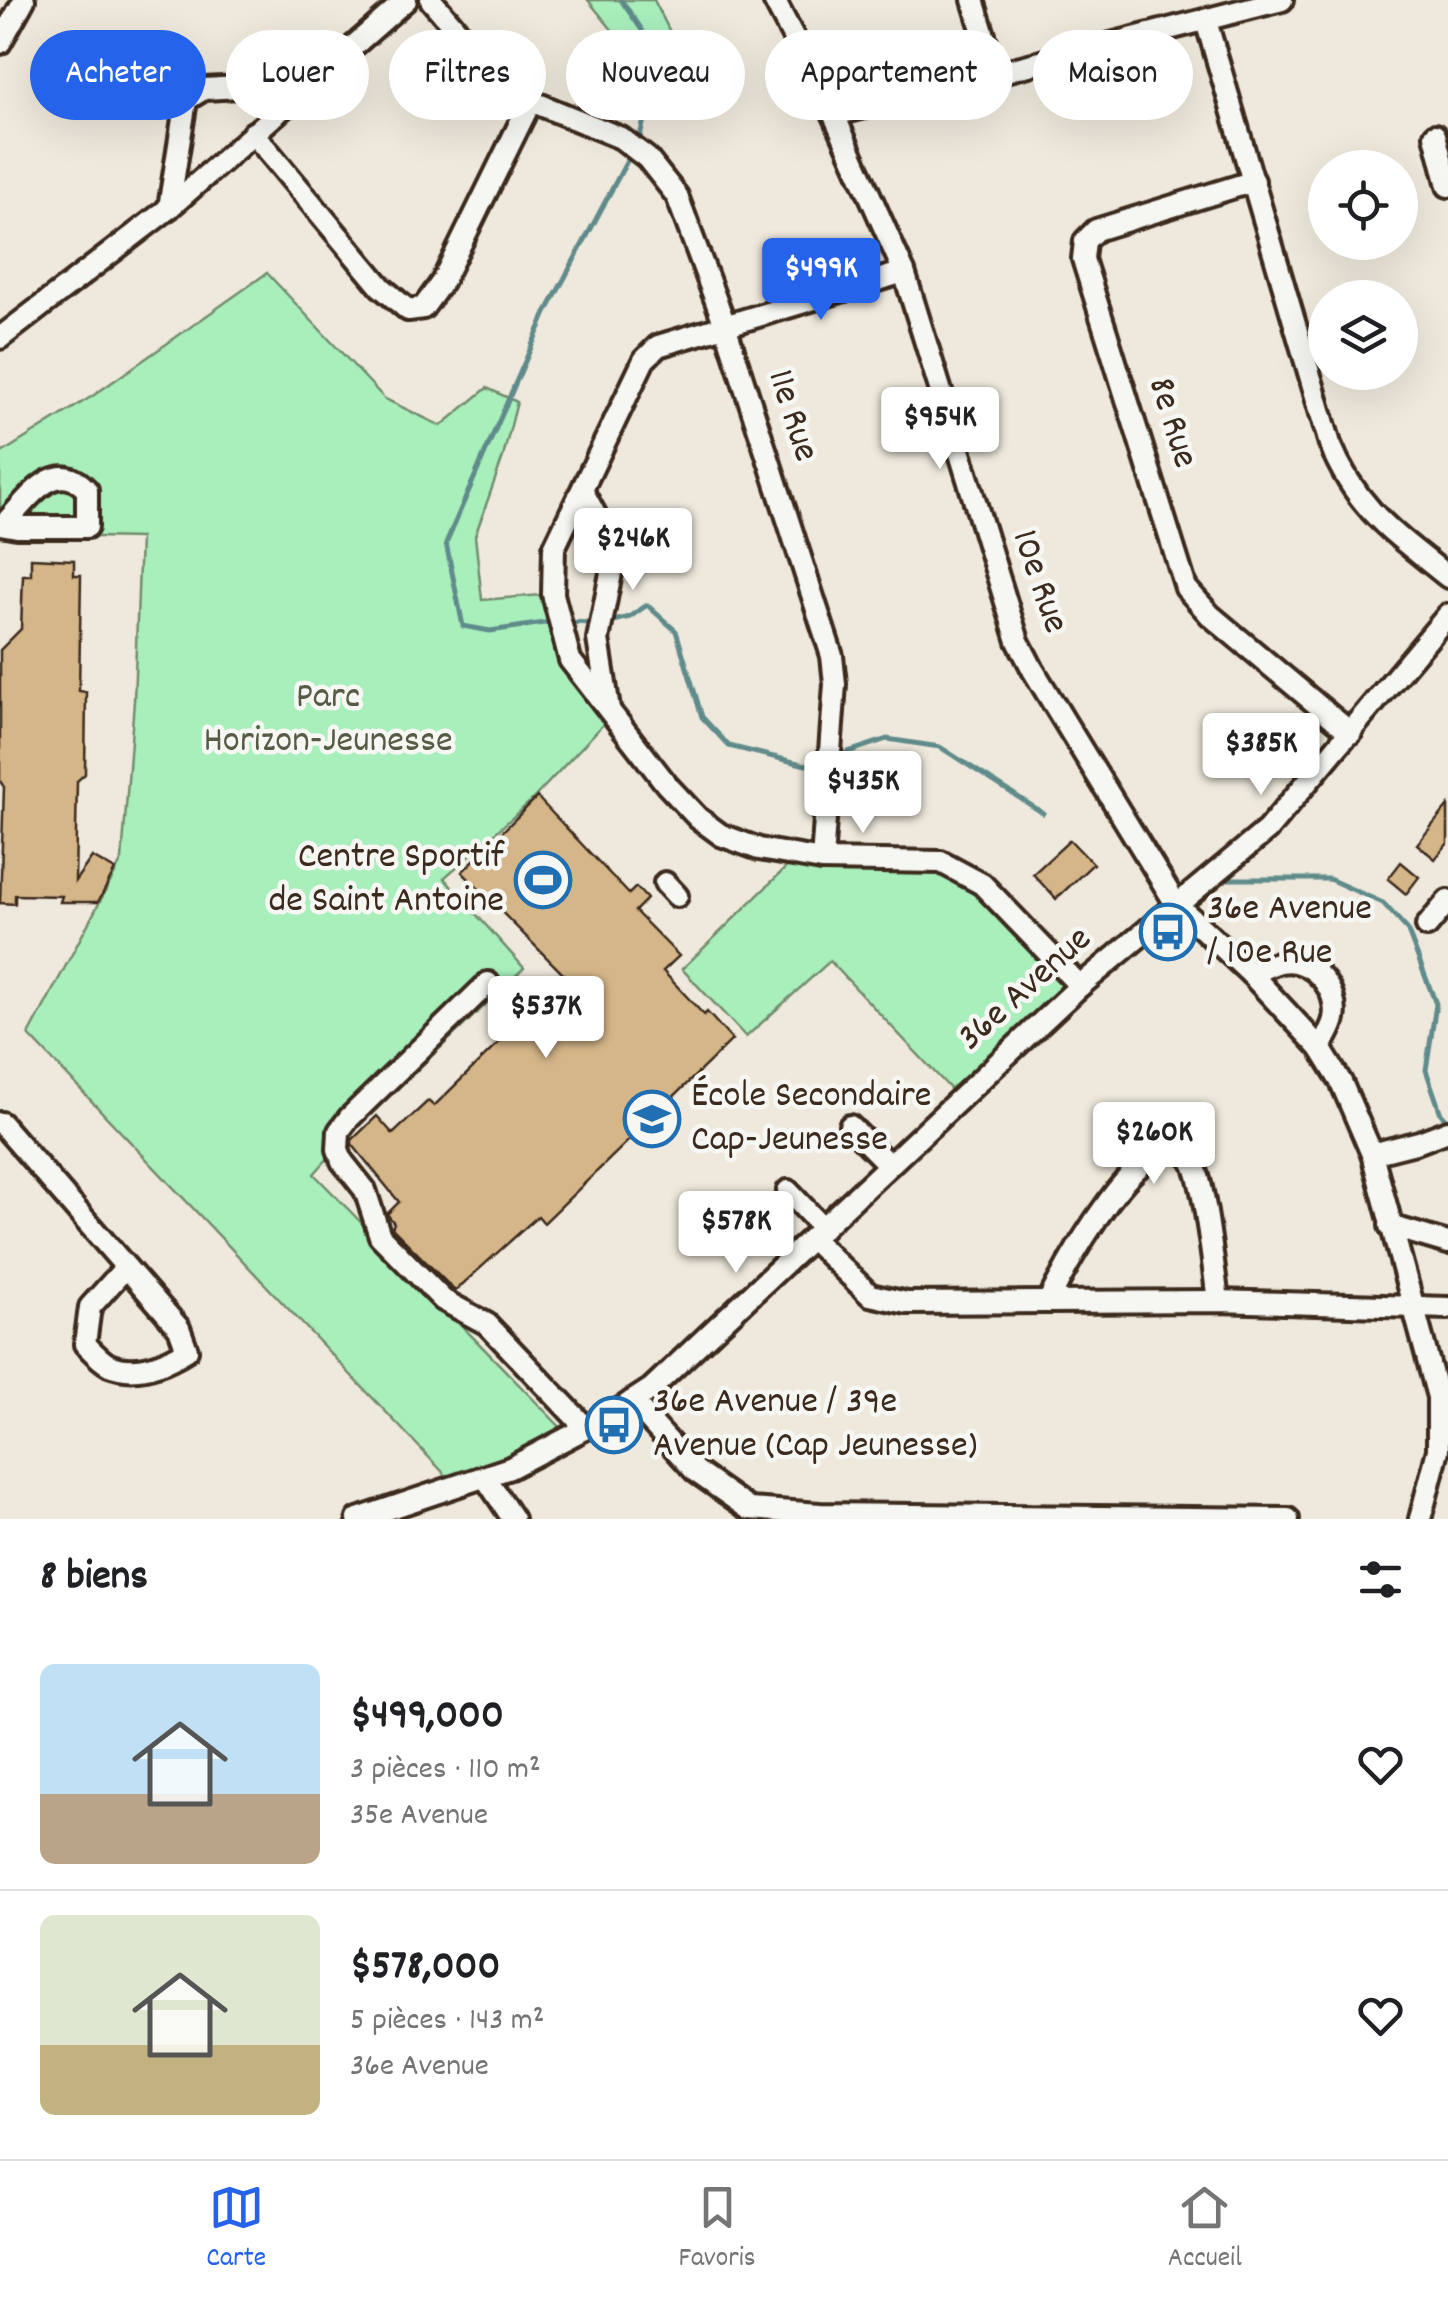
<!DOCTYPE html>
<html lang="fr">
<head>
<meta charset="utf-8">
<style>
  :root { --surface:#fff; --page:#f2f2f2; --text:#202124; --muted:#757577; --line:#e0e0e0; --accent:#2563eb }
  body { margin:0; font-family:Dekko,sans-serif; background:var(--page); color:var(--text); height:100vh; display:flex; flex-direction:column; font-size:38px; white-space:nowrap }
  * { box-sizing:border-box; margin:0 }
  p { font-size:32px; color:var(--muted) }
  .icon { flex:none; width:55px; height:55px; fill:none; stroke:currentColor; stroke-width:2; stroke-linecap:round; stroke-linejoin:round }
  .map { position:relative; height:1519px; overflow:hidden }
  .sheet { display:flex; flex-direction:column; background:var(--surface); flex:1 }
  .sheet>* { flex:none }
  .guide { position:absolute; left:30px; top:30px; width:1390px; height:90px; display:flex; gap:20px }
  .buttons { position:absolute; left:1308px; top:150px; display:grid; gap:20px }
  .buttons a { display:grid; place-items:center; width:110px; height:110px; border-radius:50%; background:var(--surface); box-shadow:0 10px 40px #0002; font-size:50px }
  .price { position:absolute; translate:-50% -85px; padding:0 22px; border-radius:10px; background:#fff; color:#222; font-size:32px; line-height:65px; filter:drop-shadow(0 2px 5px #0008) }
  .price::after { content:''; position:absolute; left:50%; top:60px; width:30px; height:22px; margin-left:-15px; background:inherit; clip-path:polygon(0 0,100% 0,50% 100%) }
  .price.active { background:var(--accent); color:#fff }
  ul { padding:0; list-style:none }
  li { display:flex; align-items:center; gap:30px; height:250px; padding:0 40px }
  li+li { border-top:2px solid var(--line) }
  li span { display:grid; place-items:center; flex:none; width:280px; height:200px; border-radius:15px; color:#555 }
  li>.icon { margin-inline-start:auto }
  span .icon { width:120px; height:120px; fill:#fffc; stroke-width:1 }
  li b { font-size:42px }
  h2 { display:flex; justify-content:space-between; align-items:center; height:120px; padding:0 40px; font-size:42px }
  .pill { padding:0 35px; border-radius:45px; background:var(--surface); box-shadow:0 10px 40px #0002; font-size:35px; line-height:90px }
  .pill.active { background:var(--accent); color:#fff }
  .tab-bar { display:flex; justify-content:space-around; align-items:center; height:140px; border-top:2px solid var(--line); background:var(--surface); font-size:28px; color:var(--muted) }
  .tab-bar a { display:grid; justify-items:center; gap:5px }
  .tab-bar .active { color:var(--accent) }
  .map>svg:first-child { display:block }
  .green { fill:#a8efbc; stroke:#728c6d; stroke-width:2.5 }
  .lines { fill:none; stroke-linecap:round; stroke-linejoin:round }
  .stream { stroke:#618b8b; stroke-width:5 }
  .building { fill:#d5b689; stroke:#3b2a1e; stroke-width:2.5 }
  .minor-casing { stroke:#3b2a1e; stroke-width:28 }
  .minor { stroke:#f6f6f2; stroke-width:20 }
  .labels { text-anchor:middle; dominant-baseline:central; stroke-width:9; stroke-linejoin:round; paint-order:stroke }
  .street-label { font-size:38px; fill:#3b2a1e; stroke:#f6f6f2 }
  .park-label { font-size:38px; fill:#565b46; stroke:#f6f6f2 }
  .poi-label { font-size:38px; fill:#3b2a1e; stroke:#f6f6f2; text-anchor:start }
</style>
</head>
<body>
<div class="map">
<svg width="1448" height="1519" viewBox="0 0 1448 1519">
  <rect width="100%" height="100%" fill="#efe9dd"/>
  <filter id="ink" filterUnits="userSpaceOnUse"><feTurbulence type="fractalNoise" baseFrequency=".01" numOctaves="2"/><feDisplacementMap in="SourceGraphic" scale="20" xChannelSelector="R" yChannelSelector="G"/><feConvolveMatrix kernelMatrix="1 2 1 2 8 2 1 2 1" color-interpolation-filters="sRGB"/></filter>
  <g filter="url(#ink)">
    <g class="green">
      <path d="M588,0h66l32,64 -73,-33z"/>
      <path d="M267,273l118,126 56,27 46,-38 30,14 -14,55 -28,79 7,64 71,-6 17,66 41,56 -81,86 -86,76 80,90 -179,171 -31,35 256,263 -113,50 -428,-452 93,-175 12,-159 6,-163 -140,-3v-81l94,-59z"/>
      <path d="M799,855l142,7 41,22 98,102 -121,112 -129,-137 -84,76 -64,-68z"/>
    </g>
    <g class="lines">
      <g class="stream">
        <path d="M621,0l21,30 10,55 -12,52"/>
        <path d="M551,622l-61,9 -27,-5 -17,-83 100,-230 82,-154"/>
        <path d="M569,622l24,1"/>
        <path d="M606,623l24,-6 17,-12 29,26 26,86 27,29 77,19 8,-2"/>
        <path d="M839,755l48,-16 53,8 103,66"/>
        <path d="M1229,879h100l54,24 24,26 29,75 -10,66 15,44 7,7"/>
      </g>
    </g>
    <g class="building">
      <path d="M31,558l43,2v15h7l-2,116 7,1 -1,82 -8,7 -2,100 17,-24 23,13 -17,32h-38l2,-6 -47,-1v9l-15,-1 4,-116 -4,-6v-131l21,-21 2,-54h8z"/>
      <path d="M537,797l92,97 7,-7 11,12 -12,12 44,45 -16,15 41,44 3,-3 25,28 -188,183 -6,-7 -83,75 -63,-63 2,-5 -7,-9 12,-12 -47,-58v-4l25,-24 16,18 35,-33 6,5 132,-129 -104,-105z"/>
      <path d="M1448,806v37l-13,16 -18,-15z"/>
      <path d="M1070,840l23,24 -37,35 -23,-25z"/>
      <path d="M1401,862l18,15 -13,17 -18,-15z"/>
    </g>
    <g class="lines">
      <g class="minor-casing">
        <g id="minor">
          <path d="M431,0l37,43 63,58 90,37 26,20 30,38 48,129 107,331 3,28 -13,176"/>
          <path d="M774,0l60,115 70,157 114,369 15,29 143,234 75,70 69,74 21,34 31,72 66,243v53l-18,69"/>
          <path d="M973,0l23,74"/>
          <path d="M1206,21l124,423c27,66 64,89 118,133"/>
          <path d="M0,43l24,-43"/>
          <path d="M834,115l448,-115"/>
          <path d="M253,133l128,154 27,23 15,-2 19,-26 89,-181"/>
          <path d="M1435,135l13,51"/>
          <path d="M1254,181l-158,49 -11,11 -2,18 103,329 24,27 141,118"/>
          <path d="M169,208l17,-108 18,-11 70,-4 23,9"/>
          <path d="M904,272l-246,74 -14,14 -90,188 -1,46 17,66 97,125 31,33 23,17 38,14 63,11 119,2 41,22 98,102"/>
          <path d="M0,338l169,-130 237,-208"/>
          <path d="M583,492l27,50 3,21 -15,76 11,70"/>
          <path d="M0,524l17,3h70v-37c-32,-35 -59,10 -83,34"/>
          <path d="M665,883l12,13"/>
          <path d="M1427,926l21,-25"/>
          <path d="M1251,974c10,-4 20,-10 30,-12 30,-6 59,28 53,57 -2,10 -9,20 -14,29"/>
          <path d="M488,983l-139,135 -10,13 -1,18 4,12 23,29 15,46 63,64 44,24 99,104"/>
          <path d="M0,1123h1l178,205 8,22c-22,14 -51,26 -78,15 -8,-4 -17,-14 -24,-21l5,-37 36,-40"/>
          <path d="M850,1126l39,39"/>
          <path d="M1372,1154l47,-12 29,-11"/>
          <path d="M788,1191l35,37"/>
          <path d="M1390,1226l58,17"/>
          <path d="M812,1239l58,56 37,8 311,-2 230,7"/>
          <path d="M1048,1302c15,-30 99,-190 142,-144 15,17 24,116 28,143"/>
          <path d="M632,1401l63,70 54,38 71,5 468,5"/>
          <path d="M485,1477l28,42"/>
          <path d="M358,1519l152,-51 101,-53 40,-26 429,-403 187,-156 181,-215"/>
        </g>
      </g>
      <use href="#minor" class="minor"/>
    </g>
  </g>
  <defs>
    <g id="stadium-ring" transform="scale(2.875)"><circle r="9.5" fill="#f6f6f2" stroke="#1f6fb2" stroke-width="1.5"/><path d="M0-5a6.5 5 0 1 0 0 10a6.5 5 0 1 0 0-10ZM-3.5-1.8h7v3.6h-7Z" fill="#1f6fb2"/></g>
    <g id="bus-ring" transform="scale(2.875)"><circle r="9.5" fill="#f6f6f2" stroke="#1f6fb2" stroke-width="1.5"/><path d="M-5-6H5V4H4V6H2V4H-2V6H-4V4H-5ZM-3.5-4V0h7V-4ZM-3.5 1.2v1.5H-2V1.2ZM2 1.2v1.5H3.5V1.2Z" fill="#1f6fb2"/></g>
    <g id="school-ring" transform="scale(2.875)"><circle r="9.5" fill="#f6f6f2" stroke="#1f6fb2" stroke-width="1.5"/><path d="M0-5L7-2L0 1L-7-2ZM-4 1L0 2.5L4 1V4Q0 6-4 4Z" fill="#1f6fb2"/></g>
  </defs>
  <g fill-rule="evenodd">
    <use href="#stadium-ring" x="543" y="880"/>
    <use href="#bus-ring" x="1168" y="932"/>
    <use href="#school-ring" x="652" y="1119"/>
    <use href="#bus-ring" x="614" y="1425"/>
  </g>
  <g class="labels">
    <g class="street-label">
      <text transform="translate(791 416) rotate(72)">11e Rue</text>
      <text transform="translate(1171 423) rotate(73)">8e Rue</text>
      <text transform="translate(1038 582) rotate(71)">10e Rue</text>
      <text transform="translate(1026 990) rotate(-42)">36e Avenue</text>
    </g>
    <g class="park-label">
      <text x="328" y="698">Parc<tspan x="328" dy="44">Horizon-Jeunesse</tspan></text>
    </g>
    <g class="poi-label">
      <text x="504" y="858" text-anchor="end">Centre Sportif<tspan x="504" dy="44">de Saint Antoine</tspan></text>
      <text x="1207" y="910">36e Avenue<tspan x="1207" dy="44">/ 10e Rue</tspan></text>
      <text x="691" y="1097">École Secondaire<tspan x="691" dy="44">Cap-Jeunesse</tspan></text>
      <text x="653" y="1403">36e Avenue / 39e<tspan x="653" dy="44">Avenue (Cap Jeunesse)</tspan></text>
    </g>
  </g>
</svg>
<div class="buttons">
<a><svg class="icon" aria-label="locate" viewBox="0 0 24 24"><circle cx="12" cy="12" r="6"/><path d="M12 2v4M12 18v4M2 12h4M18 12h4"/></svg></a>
<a><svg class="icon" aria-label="layers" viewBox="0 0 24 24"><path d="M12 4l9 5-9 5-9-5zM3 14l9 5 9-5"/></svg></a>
</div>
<b class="price active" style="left:821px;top:323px">$499K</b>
<b class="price" style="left:940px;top:472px">$954K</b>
<b class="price" style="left:633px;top:593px">$246K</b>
<b class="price" style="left:1261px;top:798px">$385K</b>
<b class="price" style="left:863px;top:836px">$435K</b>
<b class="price" style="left:546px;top:1061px">$537K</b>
<b class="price" style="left:1154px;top:1187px">$260K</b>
<b class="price" style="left:736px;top:1276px">$578K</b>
<div class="guide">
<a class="pill active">Acheter</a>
<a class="pill">Louer</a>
<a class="pill">Filtres</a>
<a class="pill">Nouveau</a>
<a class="pill">Appartement</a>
<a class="pill">Maison</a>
</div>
</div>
<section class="sheet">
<h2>8 biens<svg class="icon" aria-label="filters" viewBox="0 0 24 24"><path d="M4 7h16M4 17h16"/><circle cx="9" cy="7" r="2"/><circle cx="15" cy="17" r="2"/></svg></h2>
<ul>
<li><span style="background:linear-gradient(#bfe0f5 65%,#b9a48a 0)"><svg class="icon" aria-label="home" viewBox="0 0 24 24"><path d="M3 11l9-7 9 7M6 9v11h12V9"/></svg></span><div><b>$499,000</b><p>3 pièces · 110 m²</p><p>35e Avenue</p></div><svg class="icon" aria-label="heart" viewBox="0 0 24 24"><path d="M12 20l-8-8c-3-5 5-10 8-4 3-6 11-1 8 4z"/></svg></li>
<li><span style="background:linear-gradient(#dfe7d0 65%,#c2b280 0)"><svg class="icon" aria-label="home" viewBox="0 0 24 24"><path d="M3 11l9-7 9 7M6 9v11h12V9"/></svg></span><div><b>$578,000</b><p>5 pièces · 143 m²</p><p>36e Avenue</p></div><svg class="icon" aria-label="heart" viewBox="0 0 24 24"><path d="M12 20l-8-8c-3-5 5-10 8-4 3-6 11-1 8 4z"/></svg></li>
</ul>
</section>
<nav class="tab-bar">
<a class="active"><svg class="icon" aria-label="map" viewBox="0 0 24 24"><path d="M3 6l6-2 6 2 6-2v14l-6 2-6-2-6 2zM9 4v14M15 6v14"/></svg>Carte</a>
<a><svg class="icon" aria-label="saved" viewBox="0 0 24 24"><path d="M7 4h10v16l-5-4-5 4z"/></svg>Favoris</a>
<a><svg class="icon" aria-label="home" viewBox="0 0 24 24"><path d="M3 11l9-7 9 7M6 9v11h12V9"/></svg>Accueil</a>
</nav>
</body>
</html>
